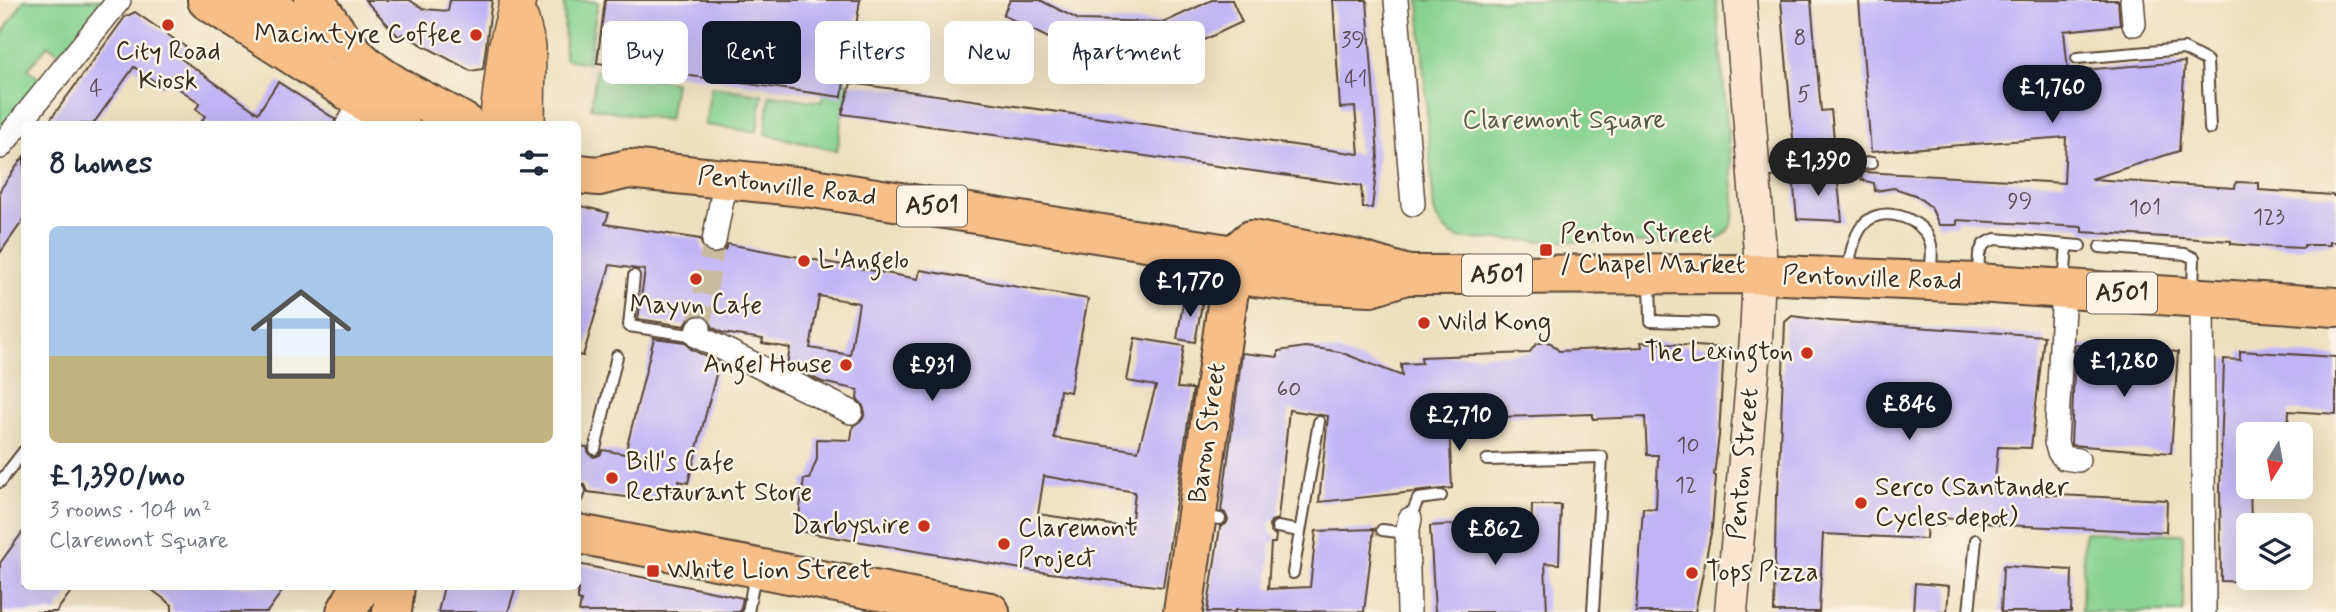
<!DOCTYPE html>
<html lang="en">
<head>
<meta charset="utf-8">
<style>
  :root { --surface:#fff; --page:#f6f6f7; --text:#1f2937; --muted:#747a83; --accent:#111827 }
  body { margin:0; font-family:Mynerve,sans-serif; background:var(--page); color:var(--text); height:100vh; display:flex; flex-direction:column; font-size:26px; white-space:nowrap }
  * { box-sizing:border-box; margin:0 }
  p { font-size:23px; color:var(--muted) }
  .icon { flex:none; width:38px; height:38px; fill:none; stroke:currentColor; stroke-width:2; stroke-linecap:round; stroke-linejoin:round }
  .map { position:relative; flex:1; overflow:hidden }
  .side { position:absolute; left:21px; top:121px; width:560px; height:469px; display:flex; flex-direction:column; background:var(--surface); border-radius:10px; box-shadow:0 7px 28px #0002 }
  .side>* { flex:none }
  .hud { position:absolute; left:602px; top:21px; width:665px; height:63px; display:flex; gap:14px }
  .needle { width:46px; rotate:191deg }
  .tools { position:absolute; left:2236px; top:422px; display:grid; gap:14px }
  .tools a { display:grid; place-items:center; width:77px; height:77px; border-radius:10px; background:var(--surface); box-shadow:0 7px 28px #0002; font-size:35px }
  .price { position:absolute; translate:-50% -60px; padding:0 16px; border-radius:24px; background:var(--accent); color:#fff; font-size:23px; line-height:46px; filter:drop-shadow(0 2px 4px #0008) }
  .price::after { content:''; position:absolute; left:50%; top:42px; width:21px; height:16px; margin-left:-10px; background:inherit; clip-path:polygon(0 0,100% 0,50% 100%) }
  .price.selected { background:#222; color:#fff }
  ul { padding:0; list-style:none }
  li { display:grid; align-content:center; gap:14px; height:371px; padding:0 28px }
  li span { display:grid; place-items:center; height:217px; border-radius:10px; color:#555 }
  li>.icon { margin-inline-start:auto }
  span .icon { width:126px; height:126px; fill:#fffc; stroke-width:1 }
  li b { font-size:30px }
  h2 { display:flex; justify-content:space-between; align-items:center; height:84px; padding:0 28px; font-size:30px }
  .pill { padding:0 24px; border-radius:10px; background:var(--surface); box-shadow:0 7px 28px #0002; font-size:24px; line-height:63px }
  .pill.selected { background:var(--accent); color:#fff }
  .map>svg:first-child { display:block }
  .green { fill:#86d290; stroke:#607e57; stroke-width:2 }
  .building { fill:#c0b4f7; fill-rule:evenodd }
  .lines { fill:none; stroke-linecap:round; stroke-linejoin:round }
  .street-tunnel { stroke:#c9bc9e; stroke-width:23; stroke-dasharray:23 11; stroke-linecap:butt }
  .lane-casing { stroke:#564536; stroke-width:14 }
  .street-casing { stroke:#564536; stroke-width:26 }
  .secondary-casing { stroke:#564536; stroke-width:35 }
  .primary-casing { stroke:#564536; stroke-width:38 }
  .highway-casing { stroke:#564536; stroke-width:42 }
  .lane { stroke:#fff; stroke-width:10 }
  .street { stroke:#fff; stroke-width:23 }
  .secondary { stroke:#fce5cf; stroke-width:32 }
  .primary { stroke:#f7be87; stroke-width:35 }
  .highway { stroke:#f7be87; stroke-width:38 }
  .poi-dot { fill:#c8321e; stroke:#fcf5e5; stroke-width:2.5 }
  .labels { text-anchor:middle; dominant-baseline:central; stroke-width:5; stroke-linejoin:round; paint-order:stroke }
  .number-label { font-size:23px; fill:#5c4c54 }
  .shield { fill:#fcf5e5; stroke:#75675a; stroke-width:2 }
  .shield-label { font-size:24px; font-weight:bold; fill:#3b2a1e }
  .poi-label { font-size:26px; fill:#3b2a1e; stroke:#fcf5e5; text-anchor:start }
  .park-label { font-size:26px; fill:#525c40; stroke:#fcf5e5 }
  .street-label { font-size:26px; fill:#3b2a1e; stroke:#fcf5e5 }
</style>
</head>
<body>
<div class="map">
<svg width="2336" height="612" viewBox="0 0 2336 612">
  <rect width="100%" height="100%" fill="#fcf5e5"/>
  <filter id="ink" filterUnits="userSpaceOnUse"><feTurbulence type="fractalNoise" baseFrequency=".0143" numOctaves="2"/><feDisplacementMap in="SourceGraphic" scale="14" xChannelSelector="R" yChannelSelector="G"/><feConvolveMatrix kernelMatrix="1 2 1 2 8 2 1 2 1" color-interpolation-filters="sRGB"/></filter>
  <filter id="wash" filterUnits="userSpaceOnUse"><feTurbulence type="fractalNoise" baseFrequency=".00686" numOctaves="4" result="noise"/><feDisplacementMap in="SourceGraphic" scale="28" xChannelSelector="R" yChannelSelector="G"/><feGaussianBlur stdDeviation="1.57" result="paint"/><feColorMatrix in="noise" values="0 0 0 0 0 0 0 0 0 0 0 0 0 0 0 0 0 1.4 0 .05"/><feComposite in="paint" operator="in"/></filter>
  <g filter="url(#wash)">
    <rect width="100%" height="100%" fill="#ede0be"/>
    <g class="green">
      <path d="M24,0h83l-45,55 -14,-10 -20,24 14,12 -42,51v-95z"/>
      <path d="M573,0l25,2 -10,61 -23,-4 -1,-56z"/>
      <path d="M1419,0h297l19,211c-3,20 -14,31 -34,33l-239,-5c-15,-4 -23,-14 -28,-28z"/>
      <path d="M837,68l13,19 -8,27 -5,37 -72,-17 5,-39 52,7 4,-22z"/>
      <path d="M596,70l79,12 -6,38 -78,-12z"/>
      <path d="M711,87l51,7 -5,38 -52,-7z"/>
      <path d="M2084,532l99,2v78h-101z"/>
    </g>
    <g id="blocks">
      <g class="building">
        <path d="M365,0h44l15,9 24,2 2,-11h42l-9,69 -12,2 -69,-37 -3,3z"/>
        <path d="M605,0h255l-6,39h-5l-7,58 -245,-34z"/>
        <path d="M1010,0h30l39,20 86,2 47,-22h20l10,22 -70,33 -96,-3 -73,-37z"/>
        <path d="M1333,0h34l11,156 -6,52h-9l-2,-22 -519,-72 9,-31 508,71 -4,-47 -15,1z"/>
        <path d="M1781,0h30l10,111 10,-1 5,48 -41,3z"/>
        <path d="M1859,0h259l2,25 -56,6 4,40 117,-9 -6,89 -88,28 144,9 1,-6 23,1v7l73,5 4,2v45h-6v3h-26v3l-47,-2 -26,-2v-3l-149,-9v-5l-125,-7v5h-18l-8,-18 -16,-12 -21,-7 -19,3 -1,-8 -13,-3 2,-8 201,11 2,-46 -195,15z"/>
        <path d="M135,12l52,36 -7,10 78,55 20,-31 57,37 -1,5h-134l5,-8 -9,-7 4,-6 -34,-23 -4,7 -28,-20 -41,57h-46l78,-107z"/>
        <path d="M24,156v63l-24,34v-63z"/>
        <path d="M1837,174l5,47 -45,-2 -4,-42z"/>
        <path d="M578,205l31,8 -4,11 95,15 4,12 8,4 12,-4 4,-7 190,35 2,-9 168,29 -18,93 -10,-2 -6,48 84,13 18,-65 -29,-5 8,-43 49,8 -7,42 16,1 -30,198 -129,-16 -237,-40 7,-52h5l8,-20v-20l34,1 2,-14 10,-7 2,-7 -3,-8 -5,-5 1,-9 -36,-8 -35,-17 3,-17 -28,-5 1,-4 -40,-6 -10,-5 -4,-10 -6,-3 -7,-1 -7,4 -4,8 -47,-7 7,-49 -35,-5 -27,91 -5,-1zM819,296l40,7 -9,52 -40,-7zM1044,476l91,16 -4,36 -93,-14z"/>
        <path d="M1184,297l19,2 -8,43 -18,-3z"/>
        <path d="M1792,316l38,5 214,15 -13,112 -33,-1 -4,45 173,8 -1,32 -163,-7 -58,-7 -1,8 -17,-2 -1,15 -103,-5 -4,78h-45l2,-117h2l7,-173z"/>
        <path d="M654,338l31,4 6,7 28,14 -31,120 -9,-2 -1,10 -20,-3 -2,13 -68,-9 -3,-7 -7,-1v-38l9,1 2,7 5,3 6,-2 3,-5 22,4z"/>
        <path d="M1544,342l7,1 8,8 83,-4 -1,-5 83,6 -5,88 -5,39 2,1 -4,52 -17,84h-59l7,-104 13,1 2,-54h-11l-2,-38 -52,2v-5l-93,3v5l-51,3 3,63 -133,14 9,-86 -39,-6 -11,109 -7,2 -2,5 2,7 5,2 -1,8h-4l-3,46 42,-2 6,-56 58,-2 -10,83 -129,-2v2h-28l13,-85 6,-3 2,-4 -3,-7 -4,-2 21,-158 36,4v-6l27,-4 17,2 18,3 62,24 -1,-12 21,-1 -1,-6 108,-4 7,-9z"/>
        <path d="M2075,345l103,7 -7,101 -100,-8z"/>
        <path d="M2240,351l96,6v57l-47,-3 -1,23h-39l2,91h-2v57l-28,-1 -1,-92 4,-130 16,1z"/>
        <path d="M1532,505h29l-2,59 -14,-1 2,49h-112l-5,-86 29,-2 1,15 71,-3z"/>
        <path d="M24,530v56h51l-19,26h-56v-49z"/>
        <path d="M578,564l165,34 -3,14h-161l2,-11 -3,-1z"/>
        <path d="M2003,566l69,4 -1,42h-70z"/>
        <path d="M1915,583l34,3 -2,26h-34z"/>
        <path d="M147,586h139l-19,26h-95v-7z"/>
        <path d="M444,586h72l-8,26h-70z"/>
      </g>
    </g>
  </g>
  <g filter="url(#ink)">
    <use href="#blocks" fill-opacity="0" stroke="#564536" stroke-width="2"/>
    <g class="lines">
      <path class="street-tunnel" d="M699,328l15,-87"/>
      <g class="lane-casing">
        <g id="lane">
          <path d="M2077,58l107,-9 23,12 3,68"/>
          <path d="M1756,172l116,-9"/>
          <path d="M2100,247l85,7 9,4 -1,34"/>
          <path d="M1848,272c2,-15 5,-35 15,-47 16,-19 49,-10 63,8 9,12 5,29 4,43"/>
          <path d="M634,276l-5,50 68,10"/>
          <path d="M1978,277l1,-23 5,-10 11,-5 85,7"/>
          <path d="M1650,282l1,39 60,2"/>
          <path d="M2064,284l3,-39"/>
          <path d="M595,449l22,-93"/>
          <path d="M1487,460l115,-3 -9,155"/>
          <path d="M0,482l24,-31"/>
          <path d="M578,497l2,-6"/>
          <path d="M1202,516l18,3"/>
          <path d="M1410,519l8,-20 23,-3"/>
          <path d="M1277,527l23,4"/>
          <path d="M1382,530l25,3"/>
          <path d="M1293,573l26,-151"/>
          <path d="M748,612l7,-38"/>
          <path d="M1969,612l7,-72"/>
        </g>
      </g>
      <g class="street-casing">
        <g id="street">
          <path d="M1396,0l17,204"/>
          <path d="M2132,0l2,24"/>
          <path d="M348,124l22,-32"/>
          <path d="M0,147l119,-147"/>
          <path d="M714,241l12,-63"/>
          <path d="M2064,289l-8,153 3,10 5,6 14,2"/>
          <path d="M2202,297l2,315"/>
          <path d="M699,328l-2,8 154,76"/>
          <path d="M1409,612l-2,-79 3,-14"/>
        </g>
      </g>
      <g class="secondary-casing">
        <path id="secondary" d="M1731,612l25,-273 4,-88 -20,-251"/>
      </g>
      <g class="primary-casing">
        <g id="primary">
          <path d="M521,20l7,27 -1,77"/>
          <path d="M497,124l9,-76 12,-48"/>
        </g>
      </g>
      <g class="highway-casing">
        <g id="highway">
          <path d="M207,0l193,124"/>
          <path d="M259,0l51,33 34,8"/>
          <path d="M314,0c16,22 31,47 52,65 30,25 67,39 100,59"/>
          <path d="M578,174l21,2 29,-7 185,19 421,67"/>
          <path d="M1234,255l17,-15 103,19 54,16 352,-1 217,9 359,24"/>
          <path d="M1234,255l12,21 55,7 70,3 29,-9"/>
          <path d="M578,534l412,78"/>
          <path d="M346,612l15,-26"/>
          <path d="M392,612l3,-26"/>
          <path d="M1183,612l51,-357"/>
        </g>
      </g>
      <use href="#lane" class="lane"/>
      <use href="#street" class="street"/>
      <use href="#secondary" class="secondary"/>
      <use href="#primary" class="primary"/>
      <use href="#highway" class="highway"/>
    </g>
  </g>
  <g class="poi-dot">
    <circle cx="168" cy="25" r="7"/>
    <circle cx="476" cy="35" r="7"/>
    <rect x="1539" y="243" width="14" height="14" rx="3.5"/>
    <circle cx="804" cy="261" r="7"/>
    <circle cx="696" cy="279" r="7"/>
    <circle cx="1424" cy="323" r="7"/>
    <circle cx="1807" cy="353" r="7"/>
    <circle cx="846" cy="365" r="7"/>
    <circle cx="612" cy="478" r="7"/>
    <circle cx="1861" cy="503" r="7"/>
    <circle cx="924" cy="526" r="7"/>
    <circle cx="1004" cy="544" r="7"/>
    <rect x="646" y="564" width="14" height="14" rx="3.5"/>
    <circle cx="1692" cy="573" r="7"/>
  </g>
  <g class="labels">
    <g class="number-label">
      <text x="1800" y="39">8</text>
      <text x="1353" y="41">39</text>
      <text x="1356" y="80">41</text>
      <text x="96" y="89">4</text>
      <text x="1804" y="95">5</text>
      <text x="2020" y="202">99</text>
      <text x="2145" y="209">101</text>
      <text x="2269" y="218">123</text>
      <text x="1289" y="390">60</text>
      <text x="1688" y="446">10</text>
      <text x="1686" y="486">12</text>
    </g>
    <g class="shield">
      <rect x="897" y="185.5" width="70" height="41" rx="5"/>
      <rect x="1462" y="254.5" width="70" height="41" rx="5"/>
      <rect x="2087" y="272.5" width="70" height="41" rx="5"/>
    </g>
    <g class="shield-label">
      <text x="932" y="206">A501</text>
      <text x="1497" y="275">A501</text>
      <text x="2122" y="293">A501</text>
    </g>
    <g class="poi-label">
      <text x="462" y="35" text-anchor="end">Macintyre Coffee</text>
      <text x="168" y="52" text-anchor="middle">City Road<tspan x="168" dy="30">Kiosk</tspan></text>
      <text x="1560" y="235">Penton Street<tspan x="1560" dy="30">/ Chapel Market</tspan></text>
      <text x="818" y="261">L'Angelo</text>
      <text x="696" y="306" text-anchor="middle">Mayvn Cafe</text>
      <text x="1438" y="323">Wild Kong</text>
      <text x="1793" y="353" text-anchor="end">The Lexington</text>
      <text x="832" y="365" text-anchor="end">Angel House</text>
      <text x="626" y="463">Bill's Cafe<tspan x="626" dy="30">Restaurant Store</tspan></text>
      <text x="1875" y="488">Serco (Santander<tspan x="1875" dy="30">Cycles depot)</tspan></text>
      <text x="910" y="526" text-anchor="end">Darbyshire</text>
      <text x="1018" y="529">Claremont<tspan x="1018" dy="30">Project</tspan></text>
      <text x="667" y="571">White Lion Street</text>
      <text x="1706" y="573">Tops Pizza</text>
    </g>
    <g class="park-label">
      <text x="1564" y="121">Claremont Square</text>
    </g>
    <g class="street-label">
      <text transform="translate(787 187) rotate(7)">Pentonville Road</text>
      <text transform="translate(1872 279) rotate(2)">Pentonville Road</text>
      <text transform="translate(1208 433) rotate(-82)">Baron Street</text>
      <text transform="translate(1744 464) rotate(-85)">Penton Street</text>
    </g>
  </g>
</svg>
<div class="tools">
<a><svg class="needle" viewBox="-14 -14 28 28"><path d="M0-13l5 13h-10z" fill="#e53935"/><path d="M0 13l5-13h-10z" fill="#747a83"/></svg></a>
<a><svg class="icon" aria-label="layers" viewBox="0 0 24 24"><path d="M12 4l9 5-9 5-9-5zM3 14l9 5 9-5"/></svg></a>
</div>
<b class="price" style="left:2052px;top:125px">£1,760</b>
<b class="price selected" style="left:1818px;top:198px">£1,390</b>
<b class="price" style="left:1190px;top:319px">£1,770</b>
<b class="price" style="left:2124px;top:399px">£1,280</b>
<b class="price" style="left:932px;top:403px">£931</b>
<b class="price" style="left:1909px;top:442px">£846</b>
<b class="price" style="left:1459px;top:453px">£2,710</b>
<b class="price" style="left:1495px;top:567px">£862</b>
<div class="hud">
<a class="pill">Buy</a>
<a class="pill selected">Rent</a>
<a class="pill">Filters</a>
<a class="pill">New</a>
<a class="pill">Apartment</a>
</div>
<section class="side">
<h2>8 homes<svg class="icon" aria-label="filters" viewBox="0 0 24 24"><path d="M4 7h16M4 17h16"/><circle cx="9" cy="7" r="2"/><circle cx="15" cy="17" r="2"/></svg></h2>
<ul>
<li><span style="background:linear-gradient(#a9c7e8 60%,#c2b280 0)"><svg class="icon" aria-label="home" viewBox="0 0 24 24"><path d="M3 11l9-7 9 7M6 9v11h12V9"/></svg></span><div><b>£1,390/mo</b><p>3 rooms · 104 m²</p><p>Claremont Square</p></div></li>
</ul>
</section>
</div>
</body>
</html>
